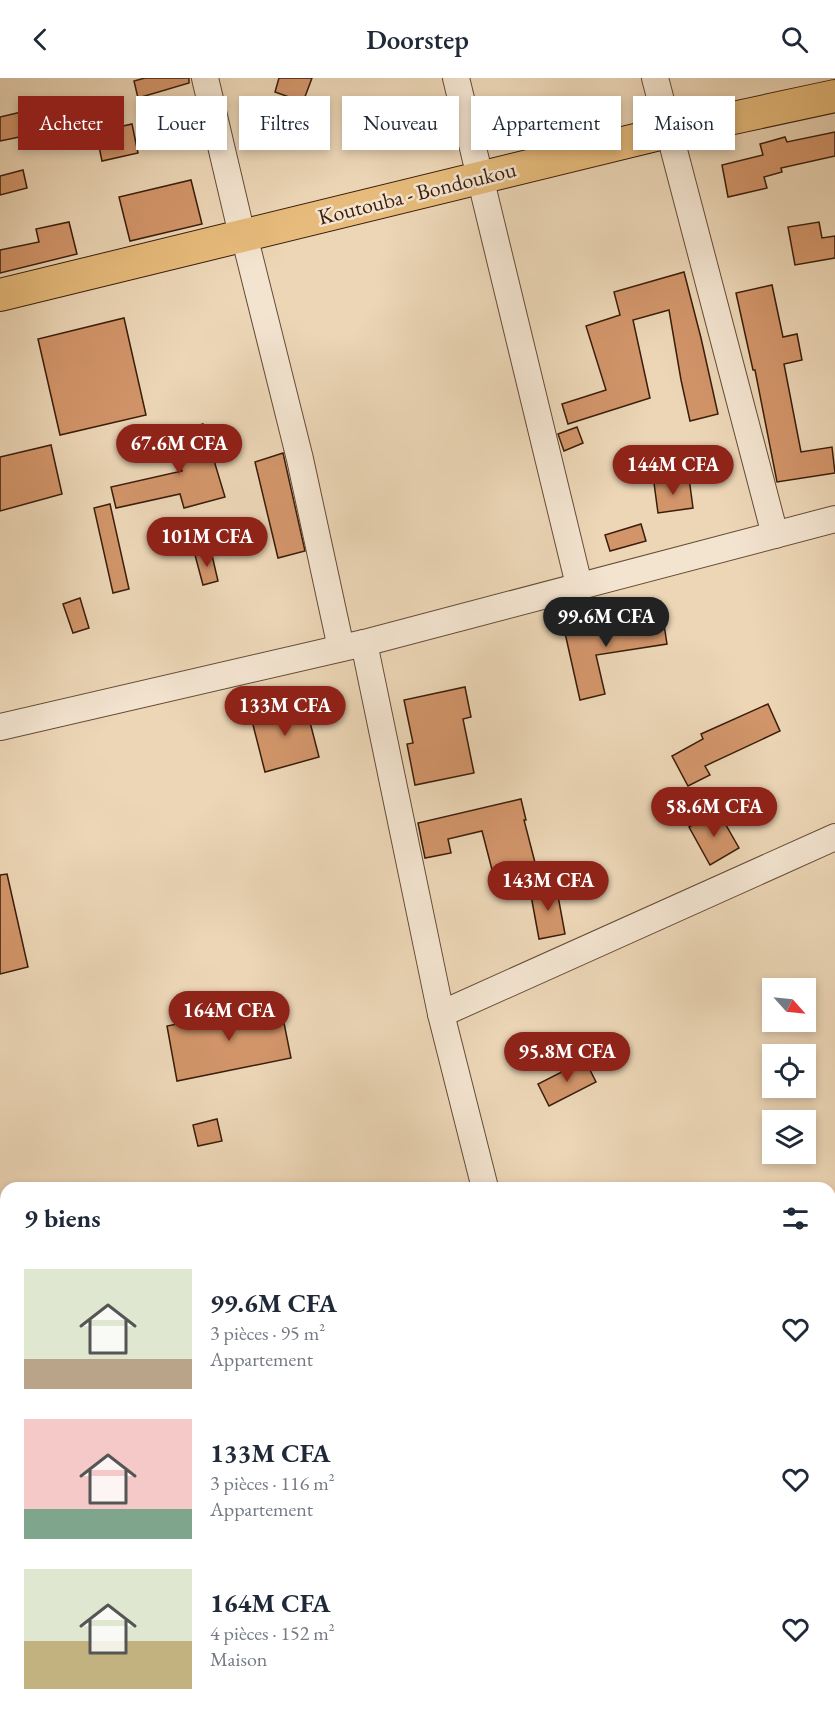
<!DOCTYPE html>
<html lang="fr">
<head>
<meta charset="utf-8">
<style>
  :root { --surface:#fff; --page:#f2f2f3; --text:#1f2937; --muted:#747a83; --accent:#8f2418 }
  body { margin:0; font-family:"EB Garamond",serif; background:var(--page); color:var(--text); height:100vh; display:flex; flex-direction:column; font-size:22px; white-space:nowrap }
  * { box-sizing:border-box; margin:0 }
  p { font-size:20px; color:var(--muted) }
  .icon { flex:none; width:33px; height:33px; fill:none; stroke:currentColor; stroke-width:2; stroke-linecap:round; stroke-linejoin:round }
  .map { position:relative; flex:1; overflow:hidden }
  .side { position:absolute; left:0px; top:1104px; width:836px; height:534px; display:flex; flex-direction:column; background:var(--surface); border-radius:18px 18px 0 0; box-shadow:0 3px 9px #0003 }
  .side>* { flex:none }
  .top-card { position:absolute; left:18px; top:18px; width:800px; height:54px; display:flex; gap:12px }
  .needle { width:39px; rotate:117deg }
  .tools { position:absolute; left:762px; top:900px; display:grid; gap:12px }
  .tools a { display:grid; place-items:center; width:54px; height:54px; border-radius:0px; background:var(--surface); box-shadow:0 3px 9px #0003; font-size:30px }
  .price { position:absolute; translate:-50% -51px; padding:0 14px; border-radius:21px; background:var(--accent); color:#fff; font-size:20px; line-height:39px; filter:drop-shadow(0 2px 3px #0008) }
  .price::after { content:''; position:absolute; left:50%; top:36px; width:18px; height:14px; margin-left:-9px; background:inherit; clip-path:polygon(0 0,100% 0,50% 100%) }
  .price.selected { background:#222; color:#fff }
  ul { padding:0; list-style:none }
  li { display:flex; align-items:center; gap:18px; height:150px; padding:0 24px }
  li span { display:grid; place-items:center; flex:none; width:168px; height:120px; border-radius:0px; color:#555 }
  li>.icon { margin-inline-start:auto }
  span .icon { width:72px; height:72px; fill:#fffc; stroke-width:1 }
  li b { font-size:26px }
  h2 { display:flex; justify-content:space-between; align-items:center; height:72px; padding:0 24px; font-size:26px }
  .tag { padding:0 21px; border-radius:0px; background:var(--surface); box-shadow:0 3px 9px #0003; font-size:21px; line-height:54px }
  .tag.selected { background:var(--accent); color:#fff }
  header { display:flex; justify-content:space-between; align-items:center; height:78px; padding:0 24px; background:var(--surface); font-size:27px; font-weight:600 }
  .map>svg:first-child { display:block }
  .building { fill:#d2956a; stroke:#3a1d0b; stroke-width:1.5 }
  .lines { fill:none; stroke-linecap:round; stroke-linejoin:round }
  .minor-casing { stroke:#664b36; stroke-width:28 }
  .major-casing { stroke:#3a1d0b; stroke-width:34 }
  .minor { stroke:#f3e4d0; stroke-width:26 }
  .major { stroke:#e6bb7b; stroke-width:32 }
  .labels { text-anchor:middle; dominant-baseline:central; stroke-width:5; stroke-linejoin:round; paint-order:stroke }
  .street-label { font-size:22px; fill:#3a1d0b; stroke:#f3e4d0 }
</style>
</head>
<body>
<header><svg class="icon" aria-label="back" viewBox="0 0 24 24"><path d="M15 5l-7 7 7 7"/></svg>Doorstep<svg class="icon" aria-label="search" viewBox="0 0 24 24"><circle cx="10" cy="10" r="6"/><path d="M15 15l6 6"/></svg></header>
<div class="map">
<svg width="835" height="1638" viewBox="0 0 835 1638">
  <rect width="100%" height="100%" fill="#ecd6b6"/>
  <filter id="stains"><feTurbulence type="fractalNoise" baseFrequency=".00333" numOctaves="4"/><feColorMatrix values="0 0 0 0 .2 0 0 0 0 .09 0 0 0 0 .02 0 0 0 .5 -.17"/></filter>
  <radialGradient id="worn" r=".72"><stop offset=".6" stop-color="#630" stop-opacity="0"/><stop offset="1" stop-color="#630" stop-opacity=".3"/></radialGradient>
  <g class="building">
    <path d="M145,0h44v5l-51,15 -4,-17z"/>
    <path d="M279,0h33l-9,24 -28,-10z"/>
    <path d="M81,20l7,29 -43,9 -1,-4 -44,9v-24z"/>
    <path d="M196,27l8,34 -26,7 -9,-34z"/>
    <path d="M132,46l6,29 -36,8 -6,-29z"/>
    <path d="M835,54v24l-54,12 1,4 -18,5 3,11 -39,9 -6,-32 41,-10 -3,-11 25,-7 2,5z"/>
    <path d="M23,92l4,18 -27,7v-19z"/>
    <path d="M191,102l11,44 -72,17 -11,-44z"/>
    <path d="M69,144l8,32 -77,19v-23l39,-8 -3,-13z"/>
    <path d="M819,144l3,16 13,-2v22l-40,7 -7,-38z"/>
    <path d="M684,194l17,66 17,76 -28,7 -9,-41 -12,-70 -36,10 17,78 -82,26 -6,-20 44,-14 -20,-64 34,-11 -6,-23z"/>
    <path d="M772,207l11,52 14,-3 5,26 -18,4 17,88 31,-5 3,26 -58,9 -22,-112h-2l-17,-77z"/>
    <path d="M124,240l22,97 -86,20 -22,-96z"/>
    <path d="M203,346l22,73 -41,11 -4,-14 -64,14 -5,-21 71,-16 -11,-37z"/>
    <path d="M577,349l6,16 -19,8 -6,-17z"/>
    <path d="M51,367l11,49 -62,17v-54z"/>
    <path d="M283,375l22,98 -27,7 -23,-96z"/>
    <path d="M689,400l4,30 -35,5 -4,-30z"/>
    <path d="M110,426l19,85 -16,4 -19,-85z"/>
    <path d="M641,446l5,17 -36,10 -5,-16z"/>
    <path d="M211,473l7,30 -15,4 -8,-30z"/>
    <path d="M80,520l9,30 -16,5 -10,-29z"/>
    <path d="M663,540l4,26 -71,11 9,39 -25,6 -17,-76 25,-5 2,10z"/>
    <path d="M465,609l6,30 -8,2 11,54 -59,12 -8,-41 6,-1 -9,-43z"/>
    <path d="M305,625l14,54 -54,15 -14,-55z"/>
    <path d="M768,626l12,27 -75,35 5,9 -22,11 -16,-30 31,-17 -2,-5z"/>
    <path d="M521,721l5,21h-2l15,58 -42,11 -15,-58 -34,8 3,14 -26,5 -7,-35z"/>
    <path d="M718,733l21,37 -29,17 -21,-38z"/>
    <path d="M7,796l21,93 -28,7v-99z"/>
    <path d="M556,807l9,49 -26,5 -9,-49z"/>
    <path d="M280,925l11,55 -114,23 -10,-55z"/>
    <path d="M585,982l11,22 -47,24 -11,-22z"/>
    <path d="M217,1041l5,22 -24,5 -5,-21z"/>
  </g>
  <g class="lines">
    <g class="minor-casing">
      <g id="minor">
        <path d="M205,0l37,157"/>
        <path d="M456,0l123,507"/>
        <path d="M655,0l120,457"/>
        <path d="M244,157l56,224 41,189"/>
        <path d="M364,565l77,371 44,174"/>
        <path d="M0,649l364,-84 471,-124"/>
        <path d="M441,936l394,-177"/>
        <path d="M0,1369l6,-2"/>
        <path d="M830,1472l5,-2"/>
        <path d="M628,1632l1,6"/>
        <path d="M281,1638l19,-6"/>
      </g>
    </g>
    <g class="major-casing">
      <path id="major" d="M0,217l668,-163 167,-36"/>
    </g>
    <use href="#minor" class="minor"/>
    <use href="#major" class="major"/>
  </g>
  <g class="labels">
    <g class="street-label">
      <text transform="translate(417 115) rotate(-14)">Koutouba - Bondoukou</text>
    </g>
  </g>
  <rect width="100%" height="100%" filter="url(#stains)"/>
  <rect width="100%" height="100%" fill="url(#worn)"/>
</svg>
<div class="tools">
<a><svg class="needle" viewBox="-14 -14 28 28"><path d="M0-13l5 13h-10z" fill="#e53935"/><path d="M0 13l5-13h-10z" fill="#747a83"/></svg></a>
<a><svg class="icon" aria-label="locate" viewBox="0 0 24 24"><circle cx="12" cy="12" r="6"/><path d="M12 2v4M12 18v4M2 12h4M18 12h4"/></svg></a>
<a><svg class="icon" aria-label="layers" viewBox="0 0 24 24"><path d="M12 4l9 5-9 5-9-5zM3 14l9 5 9-5"/></svg></a>
</div>
<b class="price" style="left:179px;top:397px">67.6M CFA</b>
<b class="price" style="left:673px;top:418px">144M CFA</b>
<b class="price" style="left:207px;top:490px">101M CFA</b>
<b class="price selected" style="left:606px;top:570px">99.6M CFA</b>
<b class="price" style="left:285px;top:659px">133M CFA</b>
<b class="price" style="left:714px;top:760px">58.6M CFA</b>
<b class="price" style="left:548px;top:834px">143M CFA</b>
<b class="price" style="left:229px;top:964px">164M CFA</b>
<b class="price" style="left:567px;top:1005px">95.8M CFA</b>
<div class="top-card">
<a class="tag selected">Acheter</a>
<a class="tag">Louer</a>
<a class="tag">Filtres</a>
<a class="tag">Nouveau</a>
<a class="tag">Appartement</a>
<a class="tag">Maison</a>
</div>
<section class="side">
<h2>9 biens<svg class="icon" aria-label="filters" viewBox="0 0 24 24"><path d="M4 7h16M4 17h16"/><circle cx="9" cy="7" r="2"/><circle cx="15" cy="17" r="2"/></svg></h2>
<ul>
<li><span style="background:linear-gradient(#dfe7d0 75%,#b9a48a 0)"><svg class="icon" aria-label="home" viewBox="0 0 24 24"><path d="M3 11l9-7 9 7M6 9v11h12V9"/></svg></span><div><b>99.6M CFA</b><p>3 pièces · 95 m²</p><p>Appartement</p></div><svg class="icon" aria-label="heart" viewBox="0 0 24 24"><path d="M12 20l-8-8c-3-5 5-10 8-4 3-6 11-1 8 4z"/></svg></li>
<li><span style="background:linear-gradient(#f6c9c9 75%,#7fa58c 0)"><svg class="icon" aria-label="home" viewBox="0 0 24 24"><path d="M3 11l9-7 9 7M6 9v11h12V9"/></svg></span><div><b>133M CFA</b><p>3 pièces · 116 m²</p><p>Appartement</p></div><svg class="icon" aria-label="heart" viewBox="0 0 24 24"><path d="M12 20l-8-8c-3-5 5-10 8-4 3-6 11-1 8 4z"/></svg></li>
<li><span style="background:linear-gradient(#dfe7d0 60%,#c2b280 0)"><svg class="icon" aria-label="home" viewBox="0 0 24 24"><path d="M3 11l9-7 9 7M6 9v11h12V9"/></svg></span><div><b>164M CFA</b><p>4 pièces · 152 m²</p><p>Maison</p></div><svg class="icon" aria-label="heart" viewBox="0 0 24 24"><path d="M12 20l-8-8c-3-5 5-10 8-4 3-6 11-1 8 4z"/></svg></li>
</ul>
</section>
</div>
</body>
</html>
